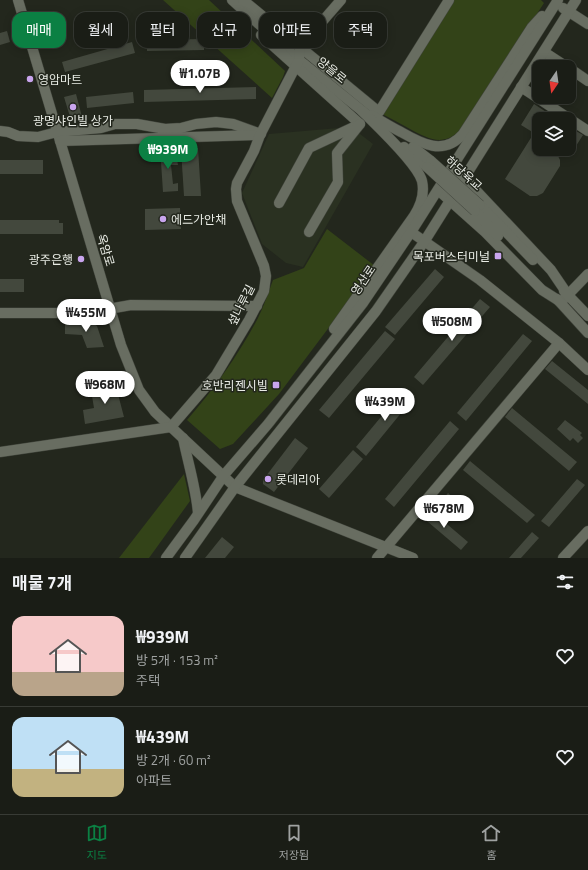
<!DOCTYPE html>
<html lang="ko">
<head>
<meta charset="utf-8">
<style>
  :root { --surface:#1a1d16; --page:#272a23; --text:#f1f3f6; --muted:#9fa2a1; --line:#383b35; --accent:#0b8043 }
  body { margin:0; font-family:"Titillium Web","Noto Sans KR",sans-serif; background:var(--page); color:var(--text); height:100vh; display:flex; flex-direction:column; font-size:15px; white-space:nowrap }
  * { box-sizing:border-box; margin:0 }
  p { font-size:13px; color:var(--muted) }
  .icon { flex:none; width:22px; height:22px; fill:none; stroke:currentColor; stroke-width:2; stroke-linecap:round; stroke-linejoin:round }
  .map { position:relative; height:558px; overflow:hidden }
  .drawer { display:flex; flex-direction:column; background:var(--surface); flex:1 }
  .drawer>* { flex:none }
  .banner { position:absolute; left:12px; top:12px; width:564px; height:36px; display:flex; gap:8px }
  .needle { width:26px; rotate:193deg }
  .fabs { position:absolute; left:532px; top:60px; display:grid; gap:8px }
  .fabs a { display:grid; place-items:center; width:44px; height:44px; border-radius:8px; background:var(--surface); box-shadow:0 2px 10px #0003,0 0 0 1px var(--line); font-size:20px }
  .price { position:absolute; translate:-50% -34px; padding:0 9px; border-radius:14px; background:#fff; color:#222; font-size:13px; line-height:26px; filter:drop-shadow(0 1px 2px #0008) }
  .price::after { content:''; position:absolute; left:50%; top:24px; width:12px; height:9px; margin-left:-6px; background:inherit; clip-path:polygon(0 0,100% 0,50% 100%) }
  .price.on { background:var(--accent); color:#fff }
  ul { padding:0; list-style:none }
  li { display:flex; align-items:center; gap:12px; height:100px; padding:0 12px }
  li+li { border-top:1px solid var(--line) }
  li span { display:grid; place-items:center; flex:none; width:112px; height:80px; border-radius:12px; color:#555 }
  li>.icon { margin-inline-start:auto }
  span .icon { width:48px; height:48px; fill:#fffc; stroke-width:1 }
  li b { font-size:17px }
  h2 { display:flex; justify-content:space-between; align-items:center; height:48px; padding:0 12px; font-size:17px }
  .pill { padding:0 14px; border-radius:12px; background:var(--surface); box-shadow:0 2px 10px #0003,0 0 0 1px var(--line); font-size:14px; line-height:36px }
  .pill.on { background:var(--accent); color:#fff }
  .dock { display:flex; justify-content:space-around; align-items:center; height:56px; border-top:1px solid var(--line); background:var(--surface); font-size:11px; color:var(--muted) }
  .dock a { display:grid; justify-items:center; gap:2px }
  .dock .on { color:var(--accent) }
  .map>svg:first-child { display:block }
  .built { fill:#2a3121 }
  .green { fill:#334318 }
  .building { fill:#43483d }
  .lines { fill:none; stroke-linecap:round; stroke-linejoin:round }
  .minor-casing { stroke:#41453c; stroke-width:11 }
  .minor { stroke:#686d61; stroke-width:10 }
  .minor-bridge-casing { stroke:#41453c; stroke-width:11; stroke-linecap:butt }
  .minor-bridge { stroke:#686d61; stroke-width:10 }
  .poi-dot { fill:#c9a5ee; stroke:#23271d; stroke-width:1.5 }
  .labels { text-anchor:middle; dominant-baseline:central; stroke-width:3; stroke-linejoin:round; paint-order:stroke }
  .street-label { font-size:12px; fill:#e9ece5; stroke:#23271d }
  .poi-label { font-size:12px; fill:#e9ece5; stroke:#23271d; text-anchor:start }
</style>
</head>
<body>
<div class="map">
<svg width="588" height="558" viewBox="0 0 588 558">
  <rect width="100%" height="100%" fill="#23271d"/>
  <path class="built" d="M351,127l22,17 -70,123 -17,-4 -24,-19 -20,-51 27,-59z"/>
  <g class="green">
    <path d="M163,0h46l76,71 -2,6 -11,21z"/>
    <path d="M454,0h87l3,3 -83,127c-19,17 -32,9 -51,-1 -9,-5 -18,-10 -28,-15z"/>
    <path d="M327,229l48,37 -96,128 -46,50 -13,5 -33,-29c28,-32 52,-66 71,-102 6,-12 10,-25 15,-38l31,-12z"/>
    <path d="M184,474l6,27 -41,57h-30z"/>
  </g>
  <g class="building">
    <path d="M7,31l3,11 -10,3v-12z"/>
    <path d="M204,39v11l-57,1v-11z"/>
    <path d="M132,42l3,11 -70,19 -3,-10z"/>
    <path d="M256,87v12l-112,3v-12z"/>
    <path d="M133,92l1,11 -47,5 -1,-11z"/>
    <path d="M76,94l6,23 -11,3 -7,-23z"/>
    <path d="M534,104l23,15h-18v30h11l7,5 3,6v6l-17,27 -6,3h-7l-25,-17 29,-46 -13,-8z"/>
    <path d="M569,127l14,8 -14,22 -13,-8h13z"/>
    <path d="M160,147h10l1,13 6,-1 1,6h-7l2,19 5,-1v8l-15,1z"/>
    <path d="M198,148l3,48h-17l-3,-47z"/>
    <rect x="0" y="160" width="43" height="14"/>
    <path d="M180,208l1,21 -36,1v-21z"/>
    <path d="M0,220h59v3h4v11h-63z"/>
    <path d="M435,269l9,8 -49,58 -10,-8z"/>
    <rect x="0" y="279" width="24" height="13"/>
    <path d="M480,299l10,8 -67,78 -9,-8z"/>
    <path d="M91,322l6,4 7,21 -17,1 -5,-13 -17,-1v-11z"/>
    <path d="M385,331l10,8 -66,79 -10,-8z"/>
    <path d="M523,334l9,7 -66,80 -9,-8z"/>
    <path d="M552,361l36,29v14l-43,-35z"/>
    <path d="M114,379l10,38 -39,7 -2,-14 11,-2 -2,-12 13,-2 -3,-14z"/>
    <path d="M405,388l10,8 -49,60 -10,-9z"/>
    <path d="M512,408l65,54 -8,9 -64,-54z"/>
    <path d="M565,420l17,13 -2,2 3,3 -5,5 -5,-5 -3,3 -13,-12z"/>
    <path d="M450,421l9,8 -65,78 -9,-8z"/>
    <path d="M295,438l13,10 -34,44 -11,-8v-4z"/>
    <path d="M353,450l10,9 -34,39 -10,-9z"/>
    <path d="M470,461l65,54 -8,8 -64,-53z"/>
    <path d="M577,479l8,6 -36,42 -8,-6z"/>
    <path d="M448,493l8,7 -12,14 -8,-7z"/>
    <path d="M428,508l40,34 -7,8 -40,-34z"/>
    <path d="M532,532l7,6 -18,20h-12z"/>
    <path d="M222,537l12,10 -9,11h-20z"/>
  </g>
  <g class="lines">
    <g class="minor-casing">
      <g id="minor">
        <path d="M18,0l103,345 18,45 16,22 80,75 178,71"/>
        <path d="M232,0l67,60 67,54"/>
        <path d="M243,0l136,112 70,-112"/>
        <path d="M563,8l25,16"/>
        <path d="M261,35l99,89"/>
        <path d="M544,52l23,15"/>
        <path d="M569,68l19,13"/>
        <path d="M521,87l67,44"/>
        <path d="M371,115c10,6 20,12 30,17 21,12 43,24 62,2l69,-107 10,-11"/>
        <path d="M0,131l8,1 10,4 20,1 19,-5 44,-4 14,-4h22l28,5 16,-1 15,-4 20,-2 17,2 28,10"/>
        <path d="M60,141l198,-6"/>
        <path d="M404,147l23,20"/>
        <path d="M413,147l18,14"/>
        <path d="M453,166l98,104 17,25"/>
        <path d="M438,190l47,42 57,58 19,12 27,-28"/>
        <path d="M279,203l30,-55 49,-23"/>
        <path d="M480,205l53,55"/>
        <path d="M475,211l23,25"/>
        <path d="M309,232l29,-50 -1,-29 23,-29"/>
        <path d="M411,232l69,48 79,63 29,27"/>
        <path d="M564,291l24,25"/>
        <path d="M557,299l31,34"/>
        <path d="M0,313h86l45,-8 126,1"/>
        <path d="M334,329l80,-113c7,-11 11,-22 8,-35 -5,-18 -45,-55 -60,-70"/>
        <path d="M183,438c5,25 13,50 15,75"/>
        <path d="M0,452l171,-25 45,-52 33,-55 15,-29 2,-15 -2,-10 -27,-65 -1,-12 1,-6 17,-32 6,-16 39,-75 1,-13 41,-47"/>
        <path d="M166,558l28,-38 30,-45 44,-51 95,-121 48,-71 147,-232"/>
        <path d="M185,558l50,-71 141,-176 48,-69 152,-242"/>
        <path d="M377,558l182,-215"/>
        <path d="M563,558l25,-27"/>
      </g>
    </g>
    <use href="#minor" class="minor"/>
    <g class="minor-bridge-casing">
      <g id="minor-bridge">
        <path d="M431,161l49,44"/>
        <path d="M427,167l48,44"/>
      </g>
    </g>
    <use href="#minor-bridge" class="minor-bridge"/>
  </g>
  <g class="poi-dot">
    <circle cx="30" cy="79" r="4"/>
    <circle cx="73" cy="107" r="4"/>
    <circle cx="163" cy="219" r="4"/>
    <rect x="494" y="252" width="8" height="8" rx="2"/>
    <circle cx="81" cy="259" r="4"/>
    <rect x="272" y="381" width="8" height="8" rx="2"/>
    <circle cx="268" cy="479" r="4"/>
  </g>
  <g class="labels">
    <g class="street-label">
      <text transform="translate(332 70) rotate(39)">양을로</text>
      <text transform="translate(464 173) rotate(42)">하당육교</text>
      <text transform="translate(106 250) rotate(73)">옥암로</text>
      <text transform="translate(363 280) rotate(-56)">영산로</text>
      <text transform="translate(241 305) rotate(-63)">섶나루길</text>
    </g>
    <g class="poi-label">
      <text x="38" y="79">영암마트</text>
      <text x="73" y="120" text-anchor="middle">광명샤인빌 상가</text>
      <text x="171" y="219">에드가안채</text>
      <text x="490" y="256" text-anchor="end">목포버스터미널</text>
      <text x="73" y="259" text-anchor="end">광주은행</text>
      <text x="268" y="385" text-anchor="end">호반리젠시빌</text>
      <text x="276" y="479">롯데리아</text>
    </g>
  </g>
</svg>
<div class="fabs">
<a><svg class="needle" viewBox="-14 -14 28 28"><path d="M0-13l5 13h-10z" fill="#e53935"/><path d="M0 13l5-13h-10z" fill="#9fa2a1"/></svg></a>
<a><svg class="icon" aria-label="layers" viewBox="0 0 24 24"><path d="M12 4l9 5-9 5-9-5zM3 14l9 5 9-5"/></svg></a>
</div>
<b class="price" style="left:200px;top:94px">₩1.07B</b>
<b class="price on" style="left:168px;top:170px">₩939M</b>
<b class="price" style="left:86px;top:333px">₩455M</b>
<b class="price" style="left:452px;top:342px">₩508M</b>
<b class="price" style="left:105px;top:405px">₩968M</b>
<b class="price" style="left:385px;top:422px">₩439M</b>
<b class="price" style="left:444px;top:529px">₩678M</b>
<div class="banner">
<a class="pill on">매매</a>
<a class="pill">월세</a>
<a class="pill">필터</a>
<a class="pill">신규</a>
<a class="pill">아파트</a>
<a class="pill">주택</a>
</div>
</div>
<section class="drawer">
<h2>매물 7개<svg class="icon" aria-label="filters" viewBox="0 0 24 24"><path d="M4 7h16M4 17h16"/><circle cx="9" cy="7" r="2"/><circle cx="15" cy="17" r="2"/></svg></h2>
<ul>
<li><span style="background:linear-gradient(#f6c9c9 70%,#b9a48a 0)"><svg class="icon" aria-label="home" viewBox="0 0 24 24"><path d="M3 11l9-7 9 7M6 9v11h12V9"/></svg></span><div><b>₩939M</b><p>방 5개 · 153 m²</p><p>주택</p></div><svg class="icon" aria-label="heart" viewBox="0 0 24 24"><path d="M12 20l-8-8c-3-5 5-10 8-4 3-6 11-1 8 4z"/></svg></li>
<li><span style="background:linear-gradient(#bfe0f5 65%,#c2b280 0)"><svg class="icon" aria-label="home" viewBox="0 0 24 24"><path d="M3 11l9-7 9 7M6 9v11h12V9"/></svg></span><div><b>₩439M</b><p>방 2개 · 60 m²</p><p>아파트</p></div><svg class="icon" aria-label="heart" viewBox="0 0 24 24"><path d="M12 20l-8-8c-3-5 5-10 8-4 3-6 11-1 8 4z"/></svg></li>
</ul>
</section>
<nav class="dock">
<a class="on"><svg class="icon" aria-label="map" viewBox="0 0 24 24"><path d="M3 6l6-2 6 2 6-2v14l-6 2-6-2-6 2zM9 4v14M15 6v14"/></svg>지도</a>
<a><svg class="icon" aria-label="saved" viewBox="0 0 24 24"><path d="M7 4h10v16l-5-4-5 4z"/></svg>저장됨</a>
<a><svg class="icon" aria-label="home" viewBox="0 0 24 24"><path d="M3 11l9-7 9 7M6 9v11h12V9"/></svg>홈</a>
</nav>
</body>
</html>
